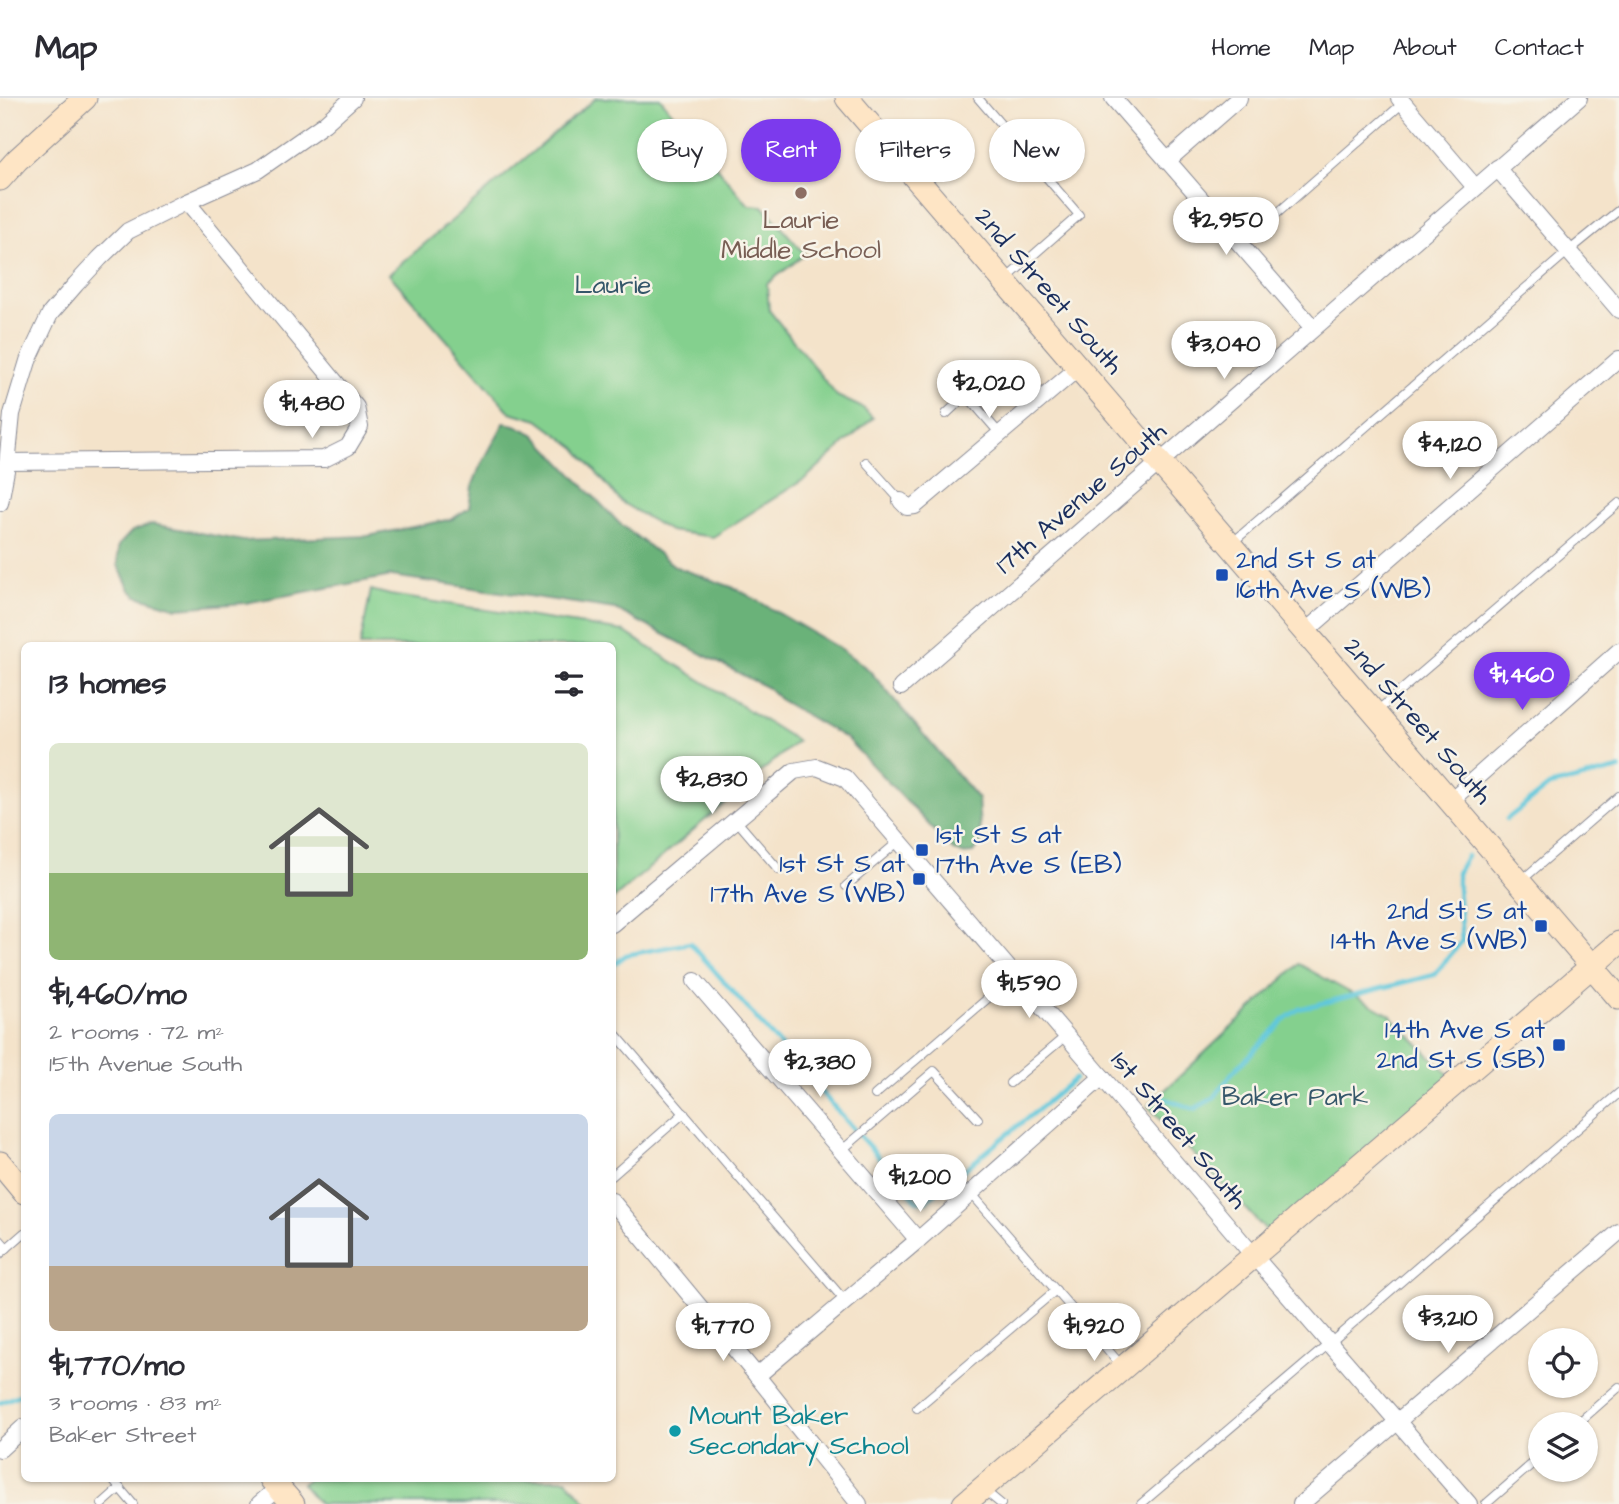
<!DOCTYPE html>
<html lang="en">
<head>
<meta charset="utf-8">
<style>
  :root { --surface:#fff; --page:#f2f2f3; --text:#2b2b33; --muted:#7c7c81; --line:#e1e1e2; --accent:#7c3aed }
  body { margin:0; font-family:"Architects Daughter",sans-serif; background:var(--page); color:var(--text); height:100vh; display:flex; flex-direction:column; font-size:26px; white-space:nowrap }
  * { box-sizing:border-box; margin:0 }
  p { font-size:23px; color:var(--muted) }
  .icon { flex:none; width:38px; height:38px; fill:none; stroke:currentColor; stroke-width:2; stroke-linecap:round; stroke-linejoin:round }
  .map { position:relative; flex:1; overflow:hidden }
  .details { position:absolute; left:21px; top:544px; width:595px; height:840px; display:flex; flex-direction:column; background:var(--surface); border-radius:10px; box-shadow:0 2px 5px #0004 }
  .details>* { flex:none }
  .hud { position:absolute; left:637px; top:21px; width:665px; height:63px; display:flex; gap:14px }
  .fabs { position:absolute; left:1528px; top:1230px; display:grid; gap:14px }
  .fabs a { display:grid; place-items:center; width:70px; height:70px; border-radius:50%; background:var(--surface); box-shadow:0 2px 5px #0004; font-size:35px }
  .price { position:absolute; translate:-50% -60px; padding:0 16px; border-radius:24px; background:#fff; color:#222; font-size:23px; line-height:46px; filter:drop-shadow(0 2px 4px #0008) }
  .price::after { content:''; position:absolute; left:50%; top:42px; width:21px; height:16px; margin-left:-10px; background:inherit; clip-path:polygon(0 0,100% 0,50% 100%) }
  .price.selected { background:var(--accent); color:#fff }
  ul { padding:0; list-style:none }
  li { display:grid; align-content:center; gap:14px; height:371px; padding:0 28px }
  li span { display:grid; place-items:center; height:217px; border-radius:10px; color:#555 }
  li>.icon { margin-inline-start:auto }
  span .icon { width:126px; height:126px; fill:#fffc; stroke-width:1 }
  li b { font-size:30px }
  h2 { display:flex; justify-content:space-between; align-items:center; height:84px; padding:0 28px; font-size:30px }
  .tag { padding:0 24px; border-radius:32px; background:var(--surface); box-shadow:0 2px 5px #0004; font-size:24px; line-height:63px }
  .tag.selected { background:var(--accent); color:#fff }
  header { display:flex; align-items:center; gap:42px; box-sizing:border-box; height:98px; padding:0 35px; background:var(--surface); border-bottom:2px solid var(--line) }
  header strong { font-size:33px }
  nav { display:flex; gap:38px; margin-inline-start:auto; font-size:24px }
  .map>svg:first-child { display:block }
  .green { fill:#84d08e; stroke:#508076; stroke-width:2 }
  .forest { fill:#6bb279; stroke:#43706c; stroke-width:2 }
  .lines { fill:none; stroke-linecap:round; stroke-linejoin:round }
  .stream { stroke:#60c8dc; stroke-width:4.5 }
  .lane-casing { stroke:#888994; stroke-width:10 }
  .street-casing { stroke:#888994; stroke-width:18 }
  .secondary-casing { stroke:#888994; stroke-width:25 }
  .lane { stroke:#fff; stroke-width:8 }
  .street { stroke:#fff; stroke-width:16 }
  .secondary { stroke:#fee5c5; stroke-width:23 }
  .education-dot { fill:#8d6e63; stroke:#f7f3e8; stroke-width:2.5 }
  .transit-dot { fill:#1a4fb4; stroke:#f7f3e8; stroke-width:2.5 }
  .culture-dot { fill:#0f9aa8; stroke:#f7f3e8; stroke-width:2.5 }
  .labels { text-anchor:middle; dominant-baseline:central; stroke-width:5; stroke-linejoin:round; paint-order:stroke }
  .education-label { font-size:26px; fill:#785e54; stroke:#f7f3e8 }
  .park-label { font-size:26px; fill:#35576a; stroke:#f7f3e8 }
  .street-label { font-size:26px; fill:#1b2f5e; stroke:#f7f3e8 }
  .transit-label { font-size:26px; fill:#164399; stroke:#f7f3e8; text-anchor:end }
  .culture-label { font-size:26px; fill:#0d838f; stroke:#f7f3e8; text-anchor:start }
</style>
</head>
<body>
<header>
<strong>Map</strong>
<nav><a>Home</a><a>Map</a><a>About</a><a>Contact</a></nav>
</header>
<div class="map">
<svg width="1619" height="1406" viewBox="0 0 1619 1406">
  <rect width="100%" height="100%" fill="#f7f3e8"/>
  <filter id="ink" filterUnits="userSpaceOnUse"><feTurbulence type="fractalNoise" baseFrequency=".0143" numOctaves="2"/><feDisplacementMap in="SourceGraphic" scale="14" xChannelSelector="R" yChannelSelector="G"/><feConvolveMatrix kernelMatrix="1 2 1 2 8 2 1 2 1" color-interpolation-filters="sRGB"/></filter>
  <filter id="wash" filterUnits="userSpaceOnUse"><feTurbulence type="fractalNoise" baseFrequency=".00686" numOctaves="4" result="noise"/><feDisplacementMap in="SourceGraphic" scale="28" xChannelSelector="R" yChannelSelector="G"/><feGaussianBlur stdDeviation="1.57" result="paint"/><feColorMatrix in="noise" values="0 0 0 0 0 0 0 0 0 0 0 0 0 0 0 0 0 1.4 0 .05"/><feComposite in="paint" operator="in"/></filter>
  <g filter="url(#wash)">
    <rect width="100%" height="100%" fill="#f4e3ca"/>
    <g class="green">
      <path d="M596,0h64l79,96 10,11 14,1 42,48 -38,30 2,26 68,86 26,12 10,10 -67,60 -93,59 -43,-6 -49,-29 -45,-54 -38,-28 -28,-8 -121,-138z"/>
      <path d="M371,492l19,5 233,36 174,110 -184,158 -1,-253h-252z"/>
      <path d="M1299,866l91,51 63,64 -177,162 -128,-135z"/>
      <path d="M309,1381h257l22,25h-269l-17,-20z"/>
    </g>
    <path class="forest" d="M504,325l11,2 19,9 85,89 57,44 61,22 105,61 27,20 109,129 3,46 -8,8 -11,1 -9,-4 -106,-111 -68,-40 -11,-11 -153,-79 -223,-33 -147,27 -68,5 -40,-12 -7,-6 -12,-25v-19l14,-15 20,-7 91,17 125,-5 84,-17 17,-11 3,-21 7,-18z"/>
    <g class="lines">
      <g class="stream">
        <path d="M1507,721l42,-33 70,-17"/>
        <path d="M612,868l14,-11 64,-12 227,258h9l149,-122"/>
        <path d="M1155,997l39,14 20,-11 18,-25 54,-55 13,-9 135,-34 28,-34 -5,-68 10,-17"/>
        <path d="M0,1305l24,-10"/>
      </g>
    </g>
  </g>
  <g filter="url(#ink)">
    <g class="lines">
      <g class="lane-casing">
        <g id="lane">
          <path d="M978,0l101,117 -73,64"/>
          <path d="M1241,147l162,-142"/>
          <path d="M946,316l18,-17h4l32,37"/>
          <path d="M866,364l35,39"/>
          <path d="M1232,445l333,-289 54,-44"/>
          <path d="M1377,613l242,-208"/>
          <path d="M736,722l43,50"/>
          <path d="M1522,782l97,-84"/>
          <path d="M846,788l53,-45"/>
          <path d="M612,932l233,271"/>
          <path d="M1010,985l57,-48"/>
          <path d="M875,997l140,-120"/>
          <path d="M841,1053l93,-80 44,48"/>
          <path d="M612,1078l72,-63"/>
          <path d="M971,1095l150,172"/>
          <path d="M0,1142l7,8"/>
          <path d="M0,1156l24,-21"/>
          <path d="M917,1310l139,-118"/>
          <path d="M1577,1326l42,-37"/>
          <path d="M112,1381l21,25"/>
          <path d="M984,1392l17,14"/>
          <path d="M102,1406l18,-16"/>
          <path d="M1141,1406l189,-161 289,-250"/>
          <path d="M1486,1406l54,-47"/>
        </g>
      </g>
      <g class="street-casing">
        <g id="street">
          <path d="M1113,0l200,230"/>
          <path d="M1399,0l76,89"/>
          <path d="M1167,63l72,-63"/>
          <path d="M1497,70l122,142"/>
          <path d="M7,364l317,-3 24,-12 12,-20 -4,-20 -169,-205"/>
          <path d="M901,403l6,6 8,-1 163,-138"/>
          <path d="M0,405l7,-38 5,-51 16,-53 22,-47 26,-30 24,-26 28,-27 54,-27 76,-34 66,-46 29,-26"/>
          <path d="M1305,534l314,-273"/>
          <path d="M901,589l678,-589"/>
          <path d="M1450,703l169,-150"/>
          <path d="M612,826l182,-153 23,-4 28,11 257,299 151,178 216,249"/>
          <path d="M695,883l223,259"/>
          <path d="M612,1103l145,175 102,128"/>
          <path d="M757,1278l161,-136 184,-163"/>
          <path d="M0,1351l24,-22"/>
          <path d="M259,1406l20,-17"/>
          <path d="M1301,1406l318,-272"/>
        </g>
      </g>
      <g class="secondary-casing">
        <g id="secondary">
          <path d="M847,0l772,900"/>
          <path d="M0,81l17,-19 68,-62"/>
          <path d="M0,1065l24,29"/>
          <path d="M271,1381l22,25"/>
          <path d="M964,1406l655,-561"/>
        </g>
      </g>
      <use href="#lane" class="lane"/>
      <use href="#street" class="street"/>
      <use href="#secondary" class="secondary"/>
    </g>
  </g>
  <circle class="education-dot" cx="801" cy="95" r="7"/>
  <g class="transit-dot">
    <rect x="1215" y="470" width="14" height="14" rx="3.5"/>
    <rect x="915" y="745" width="14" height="14" rx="3.5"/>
    <rect x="912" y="774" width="14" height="14" rx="3.5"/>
    <rect x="1534" y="821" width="14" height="14" rx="3.5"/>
    <rect x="1552" y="940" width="14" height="14" rx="3.5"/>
  </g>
  <circle class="culture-dot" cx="675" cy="1333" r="7"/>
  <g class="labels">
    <g class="education-label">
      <text x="801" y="122">Laurie<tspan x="801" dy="30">Middle School</tspan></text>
    </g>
    <g class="park-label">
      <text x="613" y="187">Laurie</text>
      <text x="1295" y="999">Baker Park</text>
    </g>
    <g class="street-label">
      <text transform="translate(1049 193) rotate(49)">2nd Street South</text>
      <text transform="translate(1081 400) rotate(-41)">17th Avenue South</text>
      <text transform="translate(1418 623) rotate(49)">2nd Street South</text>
      <text transform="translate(1179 1032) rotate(50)">1st Street South</text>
    </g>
    <g class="transit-label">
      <text x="1236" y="462" text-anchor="start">2nd St S at<tspan x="1236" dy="30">16th Ave S (WB)</tspan></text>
      <text x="936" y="737" text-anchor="start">1st St S at<tspan x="936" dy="30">17th Ave S (EB)</tspan></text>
      <text x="905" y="766">1st St S at<tspan x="905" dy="30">17th Ave S (WB)</tspan></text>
      <text x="1527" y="813">2nd St S at<tspan x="1527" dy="30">14th Ave S (WB)</tspan></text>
      <text x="1545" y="932">14th Ave S at<tspan x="1545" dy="30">2nd St S (SB)</tspan></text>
    </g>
    <g class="culture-label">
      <text x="689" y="1318">Mount Baker<tspan x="689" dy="30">Secondary School</tspan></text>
    </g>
  </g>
</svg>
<div class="fabs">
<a><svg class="icon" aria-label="locate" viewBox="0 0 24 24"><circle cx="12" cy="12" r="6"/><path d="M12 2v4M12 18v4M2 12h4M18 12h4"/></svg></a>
<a><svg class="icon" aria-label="layers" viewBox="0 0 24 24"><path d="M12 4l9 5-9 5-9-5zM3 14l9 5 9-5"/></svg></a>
</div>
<b class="price" style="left:1226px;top:159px">$2,950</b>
<b class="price" style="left:1224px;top:283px">$3,040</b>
<b class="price" style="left:989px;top:322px">$2,020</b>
<b class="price" style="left:312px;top:342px">$1,480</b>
<b class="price" style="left:1450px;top:383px">$4,120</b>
<b class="price selected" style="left:1522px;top:614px">$1,460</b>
<b class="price" style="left:712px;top:718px">$2,830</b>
<b class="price" style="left:1029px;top:922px">$1,590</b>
<b class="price" style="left:820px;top:1001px">$2,380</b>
<b class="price" style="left:920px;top:1116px">$1,200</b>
<b class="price" style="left:1448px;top:1257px">$3,210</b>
<b class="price" style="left:723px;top:1265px">$1,770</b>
<b class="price" style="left:1094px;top:1265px">$1,920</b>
<div class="hud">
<a class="tag">Buy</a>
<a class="tag selected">Rent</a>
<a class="tag">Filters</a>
<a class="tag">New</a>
</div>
<section class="details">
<h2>13 homes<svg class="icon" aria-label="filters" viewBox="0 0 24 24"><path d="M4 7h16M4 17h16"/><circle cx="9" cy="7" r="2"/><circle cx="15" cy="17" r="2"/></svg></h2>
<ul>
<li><span style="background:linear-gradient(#dfe7d0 60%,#8fb573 0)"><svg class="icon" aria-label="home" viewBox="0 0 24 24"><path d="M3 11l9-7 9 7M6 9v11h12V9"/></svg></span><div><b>$1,460/mo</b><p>2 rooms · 72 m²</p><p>15th Avenue South</p></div></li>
<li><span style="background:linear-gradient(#c9d6e8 70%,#b9a48a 0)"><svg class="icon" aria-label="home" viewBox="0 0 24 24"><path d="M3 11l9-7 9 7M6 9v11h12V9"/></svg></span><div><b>$1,770/mo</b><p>3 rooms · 83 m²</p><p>Baker Street</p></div></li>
</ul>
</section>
</div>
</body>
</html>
